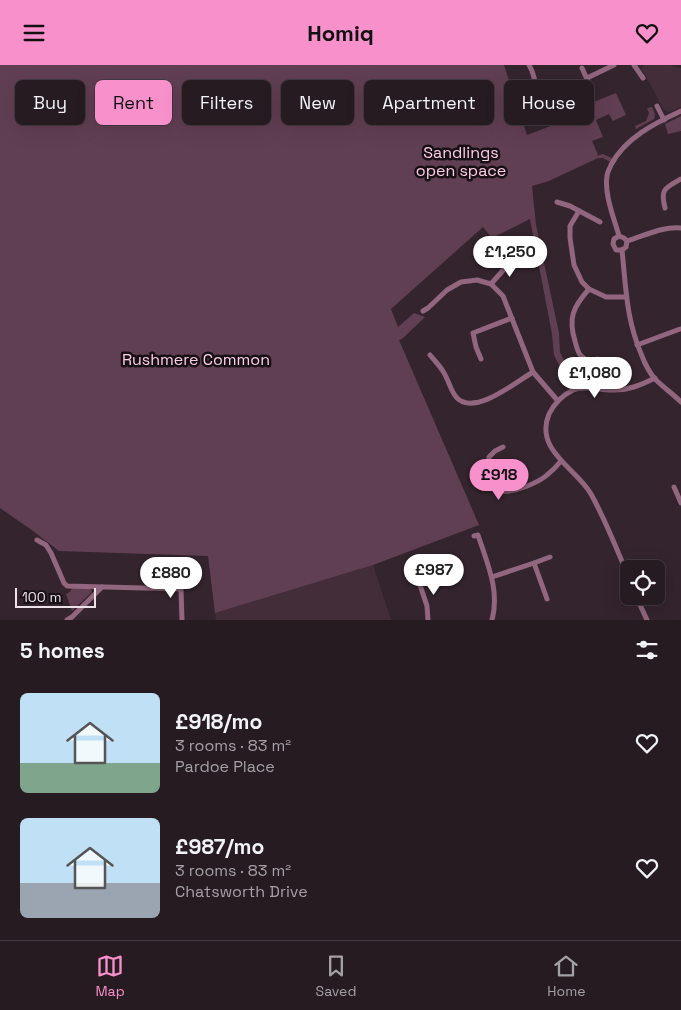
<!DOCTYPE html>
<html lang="en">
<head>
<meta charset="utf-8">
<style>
  :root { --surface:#271b22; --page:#33282f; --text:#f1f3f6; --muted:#a4a1a5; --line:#433940; --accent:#f890cc }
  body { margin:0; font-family:"Space Grotesk",sans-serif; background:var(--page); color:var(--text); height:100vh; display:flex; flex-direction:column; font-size:19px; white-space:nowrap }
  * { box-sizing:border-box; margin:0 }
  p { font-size:16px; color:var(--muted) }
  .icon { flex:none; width:28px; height:28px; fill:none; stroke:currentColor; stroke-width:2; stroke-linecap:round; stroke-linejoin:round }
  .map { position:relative; height:555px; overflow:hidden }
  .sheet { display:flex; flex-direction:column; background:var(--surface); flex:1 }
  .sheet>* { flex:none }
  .top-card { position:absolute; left:15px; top:15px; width:651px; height:45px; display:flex; gap:10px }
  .tools { position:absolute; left:620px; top:495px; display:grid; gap:10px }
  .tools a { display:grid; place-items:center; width:45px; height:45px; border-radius:8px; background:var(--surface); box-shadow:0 5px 20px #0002,0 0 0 1px var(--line); font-size:25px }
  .scale { position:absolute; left:15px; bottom:12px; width:81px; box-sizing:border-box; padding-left:5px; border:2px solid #ede2e8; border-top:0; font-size:14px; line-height:18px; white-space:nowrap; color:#ede2e8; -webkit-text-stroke:4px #171014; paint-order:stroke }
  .price { position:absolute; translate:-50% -42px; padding:0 11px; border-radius:18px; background:#fff; color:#222; font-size:16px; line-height:32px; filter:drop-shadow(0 1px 2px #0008) }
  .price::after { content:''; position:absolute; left:50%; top:30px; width:15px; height:11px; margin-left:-8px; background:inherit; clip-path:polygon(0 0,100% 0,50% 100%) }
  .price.current { background:var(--accent); color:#111 }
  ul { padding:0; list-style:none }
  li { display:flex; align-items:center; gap:15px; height:125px; padding:0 20px }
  li span { display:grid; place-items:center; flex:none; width:140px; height:100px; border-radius:8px; color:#555 }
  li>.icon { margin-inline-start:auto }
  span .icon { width:60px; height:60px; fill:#fffc; stroke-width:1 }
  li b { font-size:21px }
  h2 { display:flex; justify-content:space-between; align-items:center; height:60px; padding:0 20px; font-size:21px }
  .tag { padding:0 18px; border-radius:8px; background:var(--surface); box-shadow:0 5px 20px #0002,0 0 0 1px var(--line); font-size:18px; line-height:45px }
  .tag.current { background:var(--accent); color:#111 }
  header { display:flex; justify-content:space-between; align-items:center; height:65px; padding:0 20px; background:var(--accent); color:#111; font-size:22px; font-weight:600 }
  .dock { display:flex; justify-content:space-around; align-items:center; height:70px; border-top:1px solid var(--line); background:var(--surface); font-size:14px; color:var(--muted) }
  .dock a { display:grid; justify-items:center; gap:2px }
  .dock .current { color:var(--accent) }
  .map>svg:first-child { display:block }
  .built { fill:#422d39 }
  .green { fill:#613f52 }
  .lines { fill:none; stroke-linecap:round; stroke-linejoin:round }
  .street { stroke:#91667e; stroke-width:5 }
  .labels { text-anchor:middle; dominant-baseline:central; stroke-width:5; stroke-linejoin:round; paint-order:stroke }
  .park-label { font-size:16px; fill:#ffcde8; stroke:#171014 }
</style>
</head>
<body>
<header><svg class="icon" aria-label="menu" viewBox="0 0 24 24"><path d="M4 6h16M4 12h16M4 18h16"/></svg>Homiq<svg class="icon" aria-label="heart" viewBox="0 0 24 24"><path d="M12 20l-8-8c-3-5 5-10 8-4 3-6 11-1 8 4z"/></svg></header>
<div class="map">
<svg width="681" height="555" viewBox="0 0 681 555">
  <rect width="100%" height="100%" fill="#34242d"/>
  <g class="built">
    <path d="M644,0h26l11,3v39l-12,5 -5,-2 -22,-41 1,-3z"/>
    <path d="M373,500l18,55h-175l-1,-7z"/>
  </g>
  <g class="green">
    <path d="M0,0h504l23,70 50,-19 -3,-6 42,-17 10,22 -13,6 -4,-7 -13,6 7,17 -11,4 6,14 -1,1 6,-2 11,5 -2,4 -9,-5h-5l-49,23 -17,5 4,39 23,108 1,19 16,33 -6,2 -16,-32 -2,-21 -22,-115 -38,19 -9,-11 -92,82 7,18 16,-14 11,4 -23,22 -3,1 80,185 -106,40 -158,48 -7,-57 -149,-5 -26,-20 -33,-23z"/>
    <path d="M652,42c2,4 4,8 2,12l-18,10 -1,-3 11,-5 3,-8 -2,-5z"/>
    <path d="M681,51v15l-13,3 -3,-10z"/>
    <path d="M72,523h18l2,4 -20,19 -6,-17 4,-2z"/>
  </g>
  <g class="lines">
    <g class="street">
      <path d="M529,0l3,6 4,13 7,12"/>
      <path d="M634,0l9,13"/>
      <path d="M582,3l8,18"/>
      <path d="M587,13l27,-13"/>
      <path d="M657,41l7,14"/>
      <path d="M557,137l13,4 30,16"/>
      <path d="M665,143c-5,-19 0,-20 16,-29"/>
      <path d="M579,146l-9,15v12l4,27 8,17 7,7 17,8h20"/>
      <path d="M619,171c-5,-18 -15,-42 -12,-60 0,-4 3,-8 4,-11 14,-27 44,-42 70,-54"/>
      <path d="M619,171l-5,3 -1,5 3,6h6"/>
      <path d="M619,171l5,2 3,3 -1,6 -4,3"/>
      <path d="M627,176c17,-5 36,-15 54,-13"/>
      <path d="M622,185c4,38 4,69 20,106 3,8 7,16 13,23 8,8 18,15 26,23"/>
      <path d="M491,219l22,-25"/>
      <path d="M589,224c-16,18 -21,29 -14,52 3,12 4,16 16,21l6,-3"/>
      <path d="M423,246l5,-3 19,-18 14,-8 16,-2 14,4 12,12 30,76 25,29"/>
      <path d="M637,280l43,-16"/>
      <path d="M430,290c5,6 11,12 14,18 5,8 7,19 13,25 18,18 59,-16 76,-26"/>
      <path d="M481,294l-5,-12 -3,-14 39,-15"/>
      <path d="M503,382l-8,4 -6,6v7l13,27c11,2 36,-8 45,-16 5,-4 10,-9 14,-14"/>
      <path d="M674,422l7,16"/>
      <path d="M474,471l4,-1c9,28 22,55 14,85"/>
      <path d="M37,475l9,5 5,8 13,30 3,3 114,3"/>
      <path d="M534,498l13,36"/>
      <path d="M179,511l2,13 1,31"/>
      <path d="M417,511l10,30 1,14"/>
      <path d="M492,512l42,-14 16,-6"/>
      <path d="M629,513c-12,-28 -23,-57 -38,-84 -15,-26 -57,-44 -42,-80 5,-10 14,-19 24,-24 11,-5 26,0 38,0 16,1 30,-5 44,-12"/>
      <path d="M636,531l11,24"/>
      <path d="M67,555l5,-3 30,-30"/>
    </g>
  </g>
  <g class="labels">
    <g class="park-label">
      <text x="461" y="87">Sandlings<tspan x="461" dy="18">open space</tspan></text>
      <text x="196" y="294">Rushmere Common</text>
    </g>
  </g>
</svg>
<div class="tools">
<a><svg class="icon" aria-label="locate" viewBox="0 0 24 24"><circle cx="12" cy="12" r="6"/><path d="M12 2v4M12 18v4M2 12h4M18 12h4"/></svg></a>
</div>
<div class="scale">100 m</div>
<b class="price" style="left:510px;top:213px">£1,250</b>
<b class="price" style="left:595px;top:334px">£1,080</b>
<b class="price current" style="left:499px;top:436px">£918</b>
<b class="price" style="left:434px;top:531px">£987</b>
<b class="price" style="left:171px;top:534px">£880</b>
<div class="top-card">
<a class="tag">Buy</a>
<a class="tag current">Rent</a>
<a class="tag">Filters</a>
<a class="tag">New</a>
<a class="tag">Apartment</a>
<a class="tag">House</a>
</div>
</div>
<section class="sheet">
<h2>5 homes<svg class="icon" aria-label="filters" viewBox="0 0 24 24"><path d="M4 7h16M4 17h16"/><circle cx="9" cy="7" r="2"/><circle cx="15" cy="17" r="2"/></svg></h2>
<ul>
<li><span style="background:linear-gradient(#bfe0f5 70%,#7fa58c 0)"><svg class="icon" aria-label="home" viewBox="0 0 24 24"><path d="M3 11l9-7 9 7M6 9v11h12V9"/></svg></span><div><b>£918/mo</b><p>3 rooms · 83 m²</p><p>Pardoe Place</p></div><svg class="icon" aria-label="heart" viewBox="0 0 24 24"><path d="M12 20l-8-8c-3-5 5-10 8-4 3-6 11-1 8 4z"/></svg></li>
<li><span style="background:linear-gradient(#bfe0f5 65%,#9aa5b1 0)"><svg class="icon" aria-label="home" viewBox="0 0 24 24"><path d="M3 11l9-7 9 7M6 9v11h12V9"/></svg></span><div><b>£987/mo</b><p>3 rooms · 83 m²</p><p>Chatsworth Drive</p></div><svg class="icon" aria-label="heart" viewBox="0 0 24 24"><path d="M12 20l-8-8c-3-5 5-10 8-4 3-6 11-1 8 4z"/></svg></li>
</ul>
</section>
<nav class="dock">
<a class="current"><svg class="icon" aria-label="map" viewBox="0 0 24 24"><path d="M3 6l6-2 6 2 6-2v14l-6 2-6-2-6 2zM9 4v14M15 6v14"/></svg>Map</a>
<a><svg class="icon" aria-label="saved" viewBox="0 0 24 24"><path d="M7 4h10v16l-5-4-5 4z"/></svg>Saved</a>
<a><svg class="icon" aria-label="home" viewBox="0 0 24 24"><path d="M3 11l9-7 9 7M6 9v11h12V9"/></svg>Home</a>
</nav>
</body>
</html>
